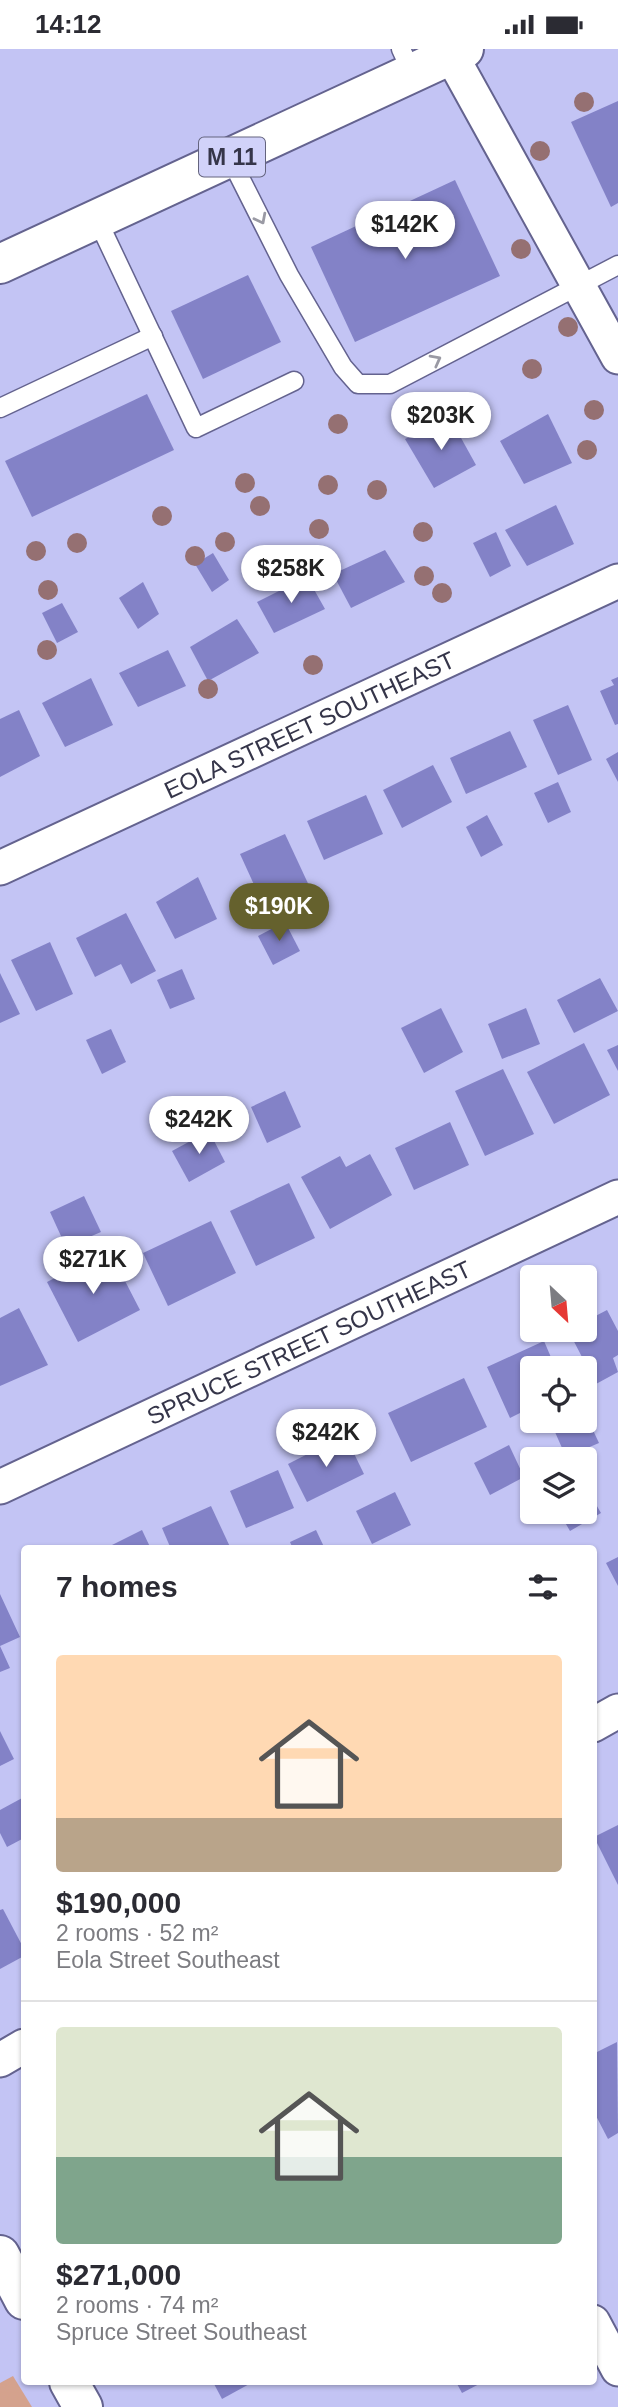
<!DOCTYPE html>
<html lang="en">
<head>
<meta charset="utf-8">
<style>
  :root { --surface:#fff; --page:#f7f7f7; --text:#2b2b33; --muted:#7c7c81; --line:#e1e1e2; --accent:#65612d }
  body { margin:0; font-family:Helvetica,sans-serif; background:var(--page); color:var(--text); height:100vh; display:flex; flex-direction:column; font-size:26px; white-space:nowrap }
  * { box-sizing:border-box; margin:0 }
  p { font-size:23px; color:var(--muted) }
  .icon { flex:none; width:38px; height:38px; fill:none; stroke:currentColor; stroke-width:2; stroke-linecap:round; stroke-linejoin:round }
  .map { position:relative; flex:1; overflow:hidden }
  .side { position:absolute; left:21px; top:1496px; width:576px; height:840px; display:flex; flex-direction:column; background:var(--surface); border-radius:7px; box-shadow:0 2px 5px #0004 }
  .side>* { flex:none }
  .needle { width:46px; rotate:154deg }
  .tools { position:absolute; left:520px; top:1216px; display:grid; gap:14px }
  .tools a { display:grid; place-items:center; width:77px; height:77px; border-radius:7px; background:var(--surface); box-shadow:0 2px 5px #0004; font-size:35px }
  .price { position:absolute; translate:-50% -60px; padding:0 16px; border-radius:24px; background:#fff; color:#222; font-size:23px; line-height:46px; filter:drop-shadow(0 2px 4px #0008) }
  .price::after { content:''; position:absolute; left:50%; top:42px; width:21px; height:16px; margin-left:-10px; background:inherit; clip-path:polygon(0 0,100% 0,50% 100%) }
  .price.active { background:var(--accent); color:#fff }
  ul { padding:0; list-style:none }
  li { display:grid; align-content:center; gap:14px; height:371px; padding:0 35px }
  li+li { border-top:2px solid var(--line) }
  li span { display:grid; place-items:center; height:217px; border-radius:7px; color:#555 }
  li>.icon { margin-inline-start:auto }
  span .icon { width:126px; height:126px; fill:#fffc; stroke-width:1 }
  li b { font-size:30px }
  h2 { display:flex; justify-content:space-between; align-items:center; height:84px; padding:0 35px; font-size:30px }
  .status { display:flex; justify-content:space-between; align-items:center; height:49px; padding:0 35px; background:var(--surface); direction:ltr }
  .status svg { height:19px; fill:currentColor }
  .map>svg:first-child { display:block }
  .green { fill:#d4a28d }
  .building { fill:#8382c7 }
  .lines { fill:none; stroke-linecap:round; stroke-linejoin:round }
  .lane-casing { stroke:#64638f; stroke-width:21 }
  .street-casing { stroke:#64638f; stroke-width:37 }
  .secondary-casing { stroke:#64638f; stroke-width:42 }
  .primary-casing { stroke:#64638f; stroke-width:42 }
  .lane { stroke:#fff; stroke-width:18 }
  .street { stroke:#fff; stroke-width:33 }
  .secondary { stroke:#fff; stroke-width:38 }
  .primary { stroke:#fff; stroke-width:38 }
  .tree { fill:#957072 }
  .oneway { stroke:#9a9aa4 }
  .labels { text-anchor:middle; dominant-baseline:central; stroke-width:6; stroke-linejoin:round; paint-order:stroke }
  .shield { fill:#d1d2f9; stroke:#64647e; stroke-width:2 }
  .shield-label { font-size:23px; font-weight:bold; fill:#353549 }
  .street-label { font-size:24px; fill:#353549; stroke:#d1d2f9 }
</style>
</head>
<body>
<div class="status"><b>14:12</b><svg viewBox="0 0 49 12"><path d="M0 12V9h3v3zM5 12V6h3v6zM10 12V3h3v9zM15 12V0h3v12zM26 1h20v11H26zM47 4h2v5h-2z"/></svg></div>
<div class="map">
<svg width="618" height="2358" viewBox="0 0 618 2358">
  <rect width="100%" height="100%" fill="#c3c4f4"/>
  <path class="green" d="M13,2327l19,31h-32v-24z"/>
  <g class="building">
    <path d="M618,52v102l-7,4 -40,-85z"/>
    <path d="M455,131l45,96 -145,66 -44,-95z"/>
    <path d="M248,226l33,67 -78,37 -32,-68z"/>
    <path d="M147,345l27,56 -142,67 -27,-56z"/>
    <path d="M548,365l24,49 -48,21 -24,-43z"/>
    <path d="M450,369l26,47 -42,23 -29,-49z"/>
    <path d="M556,456l18,39 -47,22 -22,-36z"/>
    <path d="M496,483l15,34 -21,11 -17,-34z"/>
    <path d="M385,501l20,32 -54,26 -18,-34z"/>
    <path d="M213,504l16,27 -17,12 -17,-28z"/>
    <path d="M307,528l18,32 -51,24 -17,-31z"/>
    <path d="M143,533l16,32 -21,15 -19,-31z"/>
    <path d="M62,554l16,29 -21,11 -15,-30z"/>
    <path d="M237,570l22,34 -51,28 -18,-34z"/>
    <path d="M168,601l18,36 -48,21 -19,-34z"/>
    <path d="M618,628v47l-3,1 -15,-34 14,-6 -3,-5z"/>
    <path d="M91,629l22,47 -48,22 -23,-44z"/>
    <path d="M568,656l24,55 -34,15 -25,-55z"/>
    <path d="M19,661l21,46 -40,21v-58z"/>
    <path d="M510,682l17,36 -61,27 -16,-36z"/>
    <path d="M618,703v30l-12,-23z"/>
    <path d="M433,716l19,37 -50,26 -19,-38z"/>
    <path d="M558,733l13,30 -23,11 -14,-30z"/>
    <path d="M366,746l17,39 -59,26 -17,-39z"/>
    <path d="M487,766l16,30 -22,12 -15,-30z"/>
    <path d="M285,785l27,58 -45,21 -27,-59z"/>
    <path d="M198,828l19,42 -42,20 -19,-37z"/>
    <path d="M126,864l30,58 -25,13 -10,-20 -26,13 -19,-39z"/>
    <path d="M285,873l15,29 -27,14 -15,-29z"/>
    <path d="M50,893l23,52 -37,17 -25,-51z"/>
    <path d="M182,920l13,30 -25,10 -13,-29z"/>
    <path d="M0,924l20,41 -20,9z"/>
    <path d="M600,929l18,33 -44,22 -17,-33z"/>
    <path d="M441,959l22,44 -39,21 -23,-45z"/>
    <path d="M526,959l14,36 -38,15 -14,-35z"/>
    <path d="M111,980l15,33 -24,12 -16,-34z"/>
    <path d="M584,994l26,52 -56,29 -27,-52z"/>
    <path d="M618,996v26l-11,-21z"/>
    <path d="M503,1020l31,65 -49,22 -30,-65z"/>
    <path d="M285,1042l16,36 -34,16 -16,-36z"/>
    <path d="M450,1073l19,43 -55,25 -19,-42z"/>
    <path d="M209,1082l16,31 -36,20 -17,-31z"/>
    <path d="M370,1105l22,41 -62,34 -29,-52 39,-21 6,11z"/>
    <path d="M289,1134l26,55 -59,28 -26,-55z"/>
    <path d="M84,1147l17,36 -35,15 -16,-35z"/>
    <path d="M211,1172l25,52 -68,33 -25,-53z"/>
    <path d="M109,1201l31,60 -62,32 -31,-60z"/>
    <path d="M19,1259l29,57 -48,21v-68z"/>
    <path d="M607,1261l11,21v24l-5,3 5,14 -22,12 -28,-54h16v-8z"/>
    <path d="M544,1292l12,28h-24v38l-22,11 -23,-51z"/>
    <path d="M464,1329l23,49 -76,35 -23,-49z"/>
    <path d="M584,1362l15,32 -33,14 -15,-34 5,-2h28z"/>
    <path d="M345,1386l19,39 -57,28 -19,-38z"/>
    <path d="M509,1396l15,32 -34,18 -16,-32z"/>
    <path d="M278,1421l16,38 -48,20 -16,-37z"/>
    <path d="M584,1435l17,29 -31,18 -11,-19h25z"/>
    <path d="M395,1443l16,33 -39,19 -16,-33z"/>
    <path d="M211,1457l20,43h-60l-9,-21z"/>
    <path d="M142,1481l9,19h-47z"/>
    <path d="M316,1481l9,19h-32l-3,-7z"/>
    <path d="M618,1508v29l-12,-23z"/>
    <path d="M0,1545l20,43 -20,9 10,22 -10,4z"/>
    <path d="M0,1682l14,28 -14,7z"/>
    <path d="M24,1748v41l-17,9 -7,-14v-23z"/>
    <path d="M618,1776v60l-24,-48z"/>
    <path d="M3,1860l21,40v7l-24,13v-59z"/>
    <path d="M617,1993l1,91 -10,6 -15,-29v-56z"/>
    <path d="M213,2333h40l-31,17z"/>
    <path d="M456,2333h27l-21,11z"/>
  </g>
  <g class="lines">
    <g class="lane-casing">
      <g id="lane">
        <path d="M401,0l11,24"/>
        <path d="M230,109l59,117 54,92 15,17h32l228,-119"/>
        <path d="M97,170l99,209 98,-47"/>
        <path d="M0,359l153,-72"/>
      </g>
    </g>
    <g class="street-casing">
      <g id="street">
        <path d="M451,6l167,302"/>
        <path id="s1" d="M0,819l618,-287"/>
        <path id="s2" d="M0,1438l618,-290"/>
        <path d="M593,1676l25,-14"/>
        <path d="M0,2011l24,-14"/>
        <path d="M593,2273l25,47"/>
      </g>
    </g>
    <g class="secondary-casing">
      <g id="secondary">
        <path d="M0,2206l24,45"/>
        <path d="M69,2333l14,25"/>
      </g>
    </g>
    <g class="primary-casing">
      <path id="primary" d="M0,215l464,-215"/>
    </g>
    <use href="#lane" class="lane"/>
    <use href="#street" class="street"/>
    <use href="#secondary" class="secondary"/>
    <use href="#primary" class="primary"/>
  </g>
  <g class="tree">
    <circle cx="584" cy="53" r="10"/>
    <circle cx="540" cy="102" r="10"/>
    <circle cx="521" cy="200" r="10"/>
    <circle cx="568" cy="278" r="10"/>
    <circle cx="532" cy="320" r="10"/>
    <circle cx="594" cy="361" r="10"/>
    <circle cx="338" cy="375" r="10"/>
    <circle cx="587" cy="401" r="10"/>
    <circle cx="245" cy="434" r="10"/>
    <circle cx="328" cy="436" r="10"/>
    <circle cx="377" cy="441" r="10"/>
    <circle cx="260" cy="457" r="10"/>
    <circle cx="162" cy="467" r="10"/>
    <circle cx="319" cy="480" r="10"/>
    <circle cx="423" cy="483" r="10"/>
    <circle cx="225" cy="493" r="10"/>
    <circle cx="77" cy="494" r="10"/>
    <circle cx="36" cy="502" r="10"/>
    <circle cx="195" cy="507" r="10"/>
    <circle cx="424" cy="527" r="10"/>
    <circle cx="48" cy="541" r="10"/>
    <circle cx="442" cy="544" r="10"/>
    <circle cx="47" cy="601" r="10"/>
    <circle cx="313" cy="616" r="10"/>
    <circle cx="208" cy="640" r="10"/>
  </g>
  <defs><path id="oneway-chevron" d="M-2-3.5L2.5 0L-2 3.5" fill="none" stroke-width="1.6" stroke-linecap="round" stroke-linejoin="round" transform="scale(1.75)"/></defs>
  <g class="oneway">
    <use href="#oneway-chevron" transform="translate(261 170) rotate(63)"/>
    <use href="#oneway-chevron" transform="translate(436 311) rotate(-28)"/>
  </g>
  <g class="labels">
    <rect class="shield" x="199" y="88.5" width="66" height="39" rx="5"/>
    <g class="shield-label">
      <text x="232" y="108">M 11</text>
    </g>
    <g class="street-label">
      <text stroke="none"><textPath href="#s1" startOffset="341">EOLA STREET SOUTHEAST</textPath></text>
      <text stroke="none"><textPath href="#s2" startOffset="341">SPRUCE STREET SOUTHEAST</textPath></text>
    </g>
  </g>
</svg>
<div class="tools">
<a><svg class="needle" viewBox="-14 -14 28 28"><path d="M0-13l5 13h-10z" fill="#e53935"/><path d="M0 13l5-13h-10z" fill="#7c7c81"/></svg></a>
<a><svg class="icon" aria-label="locate" viewBox="0 0 24 24"><circle cx="12" cy="12" r="6"/><path d="M12 2v4M12 18v4M2 12h4M18 12h4"/></svg></a>
<a><svg class="icon" aria-label="layers" viewBox="0 0 24 24"><path d="M12 4l9 5-9 5-9-5zM3 14l9 5 9-5"/></svg></a>
</div>
<b class="price" style="left:405px;top:212px">$142K</b>
<b class="price" style="left:441px;top:403px">$203K</b>
<b class="price" style="left:291px;top:556px">$258K</b>
<b class="price active" style="left:279px;top:894px">$190K</b>
<b class="price" style="left:199px;top:1107px">$242K</b>
<b class="price" style="left:93px;top:1247px">$271K</b>
<b class="price" style="left:326px;top:1420px">$242K</b>
<section class="side">
<h2>7 homes<svg class="icon" aria-label="filters" viewBox="0 0 24 24"><path d="M4 7h16M4 17h16"/><circle cx="9" cy="7" r="2"/><circle cx="15" cy="17" r="2"/></svg></h2>
<ul>
<li><span style="background:linear-gradient(#ffd9b3 75%,#b9a48a 0)"><svg class="icon" aria-label="home" viewBox="0 0 24 24"><path d="M3 11l9-7 9 7M6 9v11h12V9"/></svg></span><div><b>$190,000</b><p>2 rooms · 52 m²</p><p>Eola Street Southeast</p></div></li>
<li><span style="background:linear-gradient(#dfe7d0 60%,#7fa58c 0)"><svg class="icon" aria-label="home" viewBox="0 0 24 24"><path d="M3 11l9-7 9 7M6 9v11h12V9"/></svg></span><div><b>$271,000</b><p>2 rooms · 74 m²</p><p>Spruce Street Southeast</p></div></li>
</ul>
</section>
</div>
</body>
</html>
